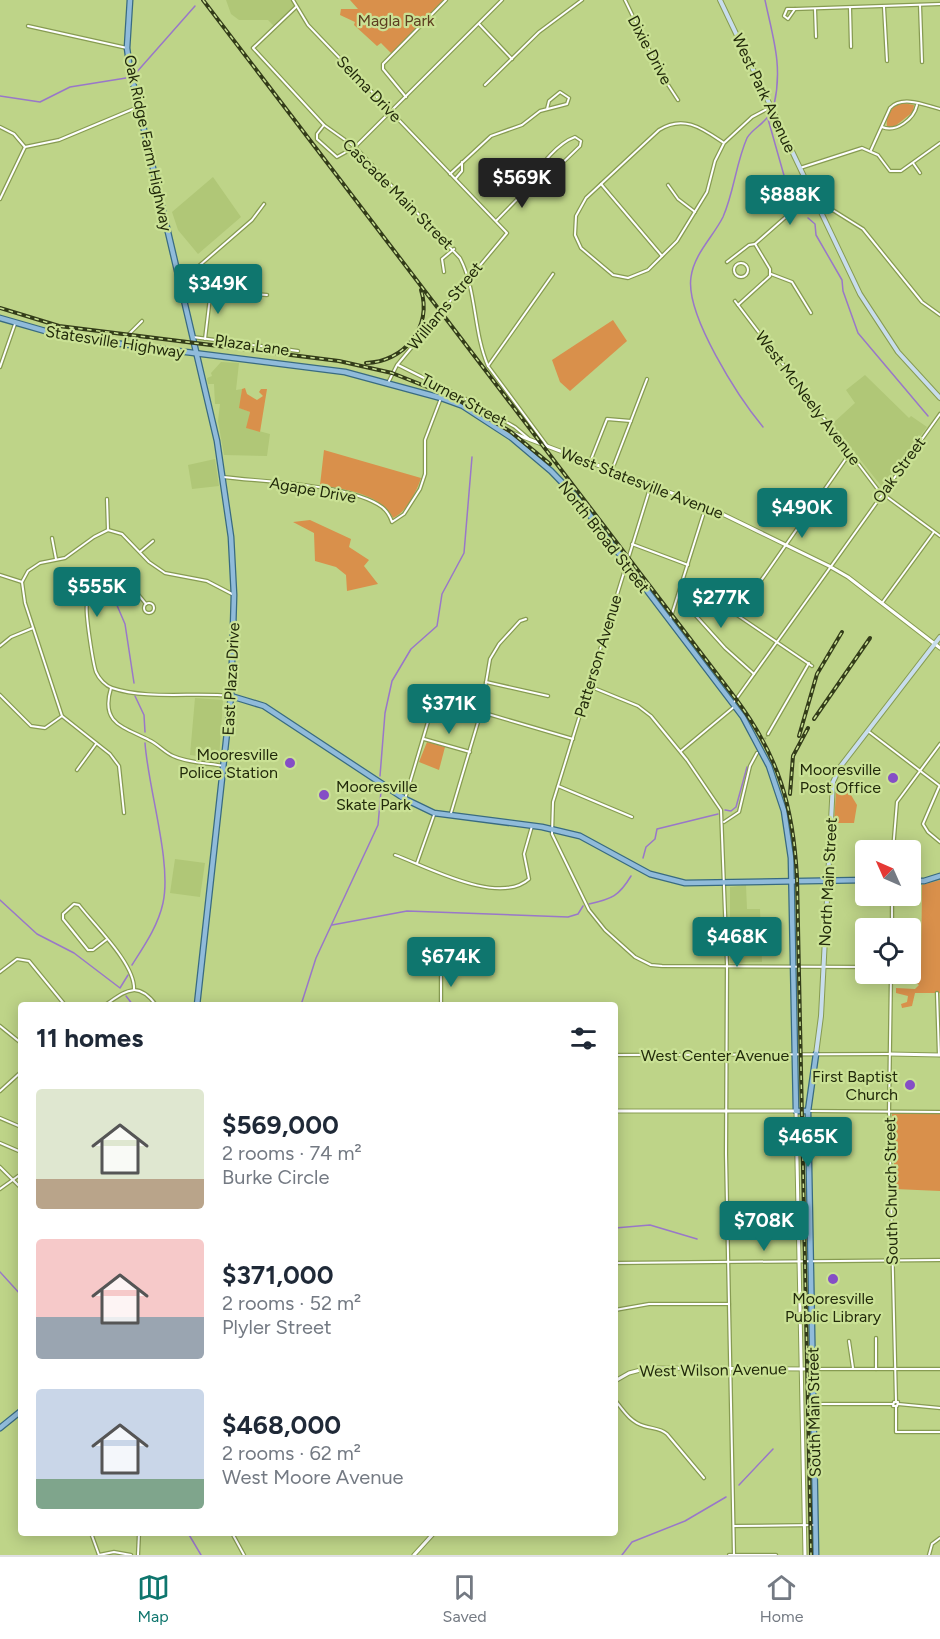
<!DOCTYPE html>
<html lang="en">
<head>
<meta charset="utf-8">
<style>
  :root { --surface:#fff; --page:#f6f6f7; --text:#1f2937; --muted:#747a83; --line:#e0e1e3; --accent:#0f766e }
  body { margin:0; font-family:Figtree,sans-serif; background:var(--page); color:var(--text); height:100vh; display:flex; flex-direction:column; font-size:22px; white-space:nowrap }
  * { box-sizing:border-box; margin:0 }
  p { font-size:20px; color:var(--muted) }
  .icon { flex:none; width:33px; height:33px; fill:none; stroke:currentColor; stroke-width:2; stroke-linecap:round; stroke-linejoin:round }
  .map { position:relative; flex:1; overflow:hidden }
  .side { position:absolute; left:18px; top:1002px; width:600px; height:534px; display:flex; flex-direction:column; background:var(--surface); border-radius:6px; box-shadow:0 3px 15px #0003 }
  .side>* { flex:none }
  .needle { width:39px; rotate:315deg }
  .tools { position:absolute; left:855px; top:840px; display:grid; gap:12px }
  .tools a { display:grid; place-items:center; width:66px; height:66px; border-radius:6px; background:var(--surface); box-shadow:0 3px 15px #0003; font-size:30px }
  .price { position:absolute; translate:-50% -51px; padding:0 14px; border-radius:6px; background:var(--accent); color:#fff; font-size:20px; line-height:39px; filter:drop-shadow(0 2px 3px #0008) }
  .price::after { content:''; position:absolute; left:50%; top:36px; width:18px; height:14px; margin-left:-9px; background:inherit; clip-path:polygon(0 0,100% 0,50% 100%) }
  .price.on { background:#222; color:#fff }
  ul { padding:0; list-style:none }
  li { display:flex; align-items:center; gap:18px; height:150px; padding:0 18px }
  li span { display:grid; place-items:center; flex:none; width:168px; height:120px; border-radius:6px; color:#555 }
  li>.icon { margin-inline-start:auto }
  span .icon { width:72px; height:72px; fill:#fffc; stroke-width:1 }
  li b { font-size:26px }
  h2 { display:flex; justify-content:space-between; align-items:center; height:72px; padding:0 18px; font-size:26px }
  .tab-bar { display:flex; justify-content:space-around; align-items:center; height:84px; border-top:2px solid var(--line); background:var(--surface); font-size:16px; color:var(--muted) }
  .tab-bar a { display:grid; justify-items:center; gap:3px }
  .tab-bar .on { color:var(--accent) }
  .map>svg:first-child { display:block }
  .built { fill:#b0c777 }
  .green { fill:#d9904b }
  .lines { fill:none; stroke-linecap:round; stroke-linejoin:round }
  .stream { stroke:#9977c9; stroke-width:1.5 }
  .minor-tunnel { stroke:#9fb26f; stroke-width:2; stroke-dasharray:2 1; stroke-linecap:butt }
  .minor-casing { stroke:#879b52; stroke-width:4.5 }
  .tertiary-casing { stroke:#879b52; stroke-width:5 }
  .secondary-casing { stroke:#879b52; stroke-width:6 }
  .primary-casing { stroke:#396b81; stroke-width:7 }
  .minor { stroke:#fff; stroke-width:2 }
  .tertiary { stroke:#fff; stroke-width:3 }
  .secondary { stroke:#c8ddec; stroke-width:4 }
  .primary { stroke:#90bbda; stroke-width:4.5 }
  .rail-casing { stroke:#333c19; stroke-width:4 }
  .rail { stroke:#cae195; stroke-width:1.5; stroke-dasharray:4.5; stroke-linecap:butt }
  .poi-dot { fill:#854ec6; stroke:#cae195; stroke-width:2 }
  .labels { text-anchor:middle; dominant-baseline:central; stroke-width:4.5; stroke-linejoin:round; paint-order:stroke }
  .park-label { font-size:16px; fill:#5d3e20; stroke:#cae195 }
  .street-label { font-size:16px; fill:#222a0b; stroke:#cae195 }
  .poi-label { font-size:16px; fill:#222a0b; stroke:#cae195; text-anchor:end }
</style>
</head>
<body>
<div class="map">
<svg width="940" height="1555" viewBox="0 0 940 1555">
  <rect width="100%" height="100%" fill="#bed488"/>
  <g class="built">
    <path d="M226,0h67l3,7 -21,20 -7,-7h-29l-8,-6z"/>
    <path d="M213,177l28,40 -43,37 -20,-24 -6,-18z"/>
    <path d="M221,362l18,1 -3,27 6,-1 -2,19 10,4 -3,16 23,6 -3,22 -43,-1 -6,-34 2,-17h-5l-1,-20h-6l-1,-6 5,-2 -1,-3z"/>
    <path d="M865,375l44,43 2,-2 16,11 -45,60 -50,-63 23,-21 -9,-13z"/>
    <path d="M215,459l4,27 -27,3 -4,-24z"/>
    <path d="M195,698l28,2 -4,59 -29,-4z"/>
    <path d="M175,859l30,4 -5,34 -30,-4z"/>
    <path d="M746,885l1,24h13l2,53 -32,1v-76z"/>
  </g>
  <g class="green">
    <path d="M350,0h96l-53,55 -12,-12 -4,3 -23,-21 1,-3 -15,-7 1,-6h17z"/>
    <path d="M903,103l11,2 -1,7 -19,15h-7c-2,-10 5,-23 16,-24z"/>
    <path d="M613,320l14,21 -57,50 -10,-9 -8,-22z"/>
    <path d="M245,388l2,6 10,6 6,-4 -4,-4 2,-3h6l-7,43 -14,-4 4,-16 -11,-4 3,-19z"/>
    <path d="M324,450l97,28c-4,13 -15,35 -28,40 -12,-24 -49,-29 -73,-33z"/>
    <path d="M310,520l41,19 -2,8 20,13 -5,6 14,18 -31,7 -1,-16 -10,-8 -21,-6 -1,-28 -21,-11z"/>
    <path d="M427,742l18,5 -6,23 -20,-8z"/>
    <path d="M848,790l9,15 -3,18h-20l2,-30h9z"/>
    <path d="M940,880v113h-25l-3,13 -10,2 -1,-4 6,-2 1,-6 -12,-3v-5l19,1 4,-4 -4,-3 -20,-3v-5h15l1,-5 10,-2 1,-82z"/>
    <path d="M892,1113l48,1v77l-45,-2z"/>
  </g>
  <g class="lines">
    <g class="stream">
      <path d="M765,0c8,38 18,66 9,105"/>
      <path d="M135,74l60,-68"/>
      <path d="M0,96l40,6 30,-15 56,-9"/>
      <path d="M768,119l17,60 9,4 -3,4 2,7"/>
      <path d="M808,218l7,6 1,11 26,45 1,11 15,42 70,83"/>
      <path d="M763,427c-24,-29 -78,-112 -72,-150 3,-23 22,-40 32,-60 11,-25 13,-54 24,-79 5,-9 17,-14 22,-23"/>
      <path d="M110,589l15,35 9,59"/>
      <path d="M135,696l9,19 1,17"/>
      <path d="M380,776l5,-63 7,-32 19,-32 26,-23 5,-32 22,-41 8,-96"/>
      <path d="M725,810l6,1 5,-4 11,-40"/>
      <path d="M643,858l3,-11 9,-8 2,-10 61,-15"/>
      <path d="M0,900l37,34 37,19 46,35 8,-13"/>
      <path d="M589,904c23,-5 30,-8 42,-28"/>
      <path d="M332,925l75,-14 161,6 10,-3 5,-8"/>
      <path d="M132,965c12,-19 26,-39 31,-62 9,-41 -15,-115 -18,-160"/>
      <path d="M126,996l7,9"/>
      <path d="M301,1005l15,-47 62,-133 3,-34"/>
      <path d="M615,1228l35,-3 47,14"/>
      <path d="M0,1272l21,23"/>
      <path d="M739,1485l34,-36"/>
      <path d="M188,1533l13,22"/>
      <path d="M622,1555l10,-13 53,-21 41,-24"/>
    </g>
    <path class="minor-tunnel" d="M760,747l8,-13"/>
    <g class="minor-casing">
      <g id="minor">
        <path d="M293,0l15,25 199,208 -110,132 -9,18"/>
        <path d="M625,0l36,74 17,26"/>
        <path d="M920,5l2,57"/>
        <path d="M296,7l-43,41 71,77 31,22 105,111c17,33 13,73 28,108l60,81"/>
        <path d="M884,7l3,54"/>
        <path d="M850,8l1,39"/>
        <path d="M787,9h8l-7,10 -4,-3z"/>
        <path d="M795,9l145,-5"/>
        <path d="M815,9l1,28"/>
        <path d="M479,24l33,35"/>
        <path d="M28,26l99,22"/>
        <path d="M485,85l54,-53 43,-32"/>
        <path d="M406,97l-23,-28v-5l63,-64"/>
        <path d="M324,125l-7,9v5l20,18 18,-10 147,-147"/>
        <path d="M0,127l14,7 11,13"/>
        <path d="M882,127c14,6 32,-8 35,-22"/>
        <path d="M724,143c-21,-14 -40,-29 -65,-13l-73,68 -10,18 -1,19 6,13 32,27 15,3 20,-8 29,-29 30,-49 8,-31 9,-18 28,-26 19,-10"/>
        <path d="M25,147l34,-7 79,-33"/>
        <path d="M871,150l19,-42c12,-13 35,-3 50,1"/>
        <path d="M913,163l7,10"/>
        <path d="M539,168l7,9"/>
        <path d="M800,168l62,-20 16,7 12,16h11l39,-28"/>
        <path d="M450,174l41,-38 31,-11 18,-14 27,-7 2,-6 -9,-6 -11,9 -2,8"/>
        <path d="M456,178l6,-7v-9"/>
        <path d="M601,184l61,72"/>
        <path d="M668,185l10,14 17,13"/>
        <path d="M0,199l25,-52"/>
        <path d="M496,221l38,-39 15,-6 31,-30 1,-5 -6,-4c-14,5 -39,28 -39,45"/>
        <path d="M755,244l33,-29 27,-16 48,30 59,73 18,13"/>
        <path d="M727,262l22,-17 6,-1"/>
        <circle cx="741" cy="270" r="7"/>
        <path d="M444,272l-2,-13 12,-10"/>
        <path d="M771,274l21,8 19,31"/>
        <path d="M179,280l6,-2 67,-58 12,-16"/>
        <path d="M181,288l86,7"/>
        <path d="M735,301l144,190 61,45"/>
        <path d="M738,305l32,-29v-7l-15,-25"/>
        <path d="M193,337l105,14"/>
        <path d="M205,339l6,-50"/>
        <path d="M125,345l2,-9 15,-15"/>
        <path d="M398,365l66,33 51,29 13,11"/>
        <path d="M488,366l65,-92"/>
        <path d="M0,367l15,-43"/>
        <path d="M590,462l17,-43 24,2"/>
        <path d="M612,470l35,-91"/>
        <path d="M223,477c39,5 128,7 159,30 5,4 8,9 10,15l12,-8 16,-25 5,-15v-34l16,-42"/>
        <path d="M651,485l-98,317 -1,32 37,76 16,20 30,27 16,8 11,1 204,1"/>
        <path d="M107,499l1,31"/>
        <path d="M52,538l4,21"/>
        <path d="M632,544l56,21"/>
        <path d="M140,552l13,-11"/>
        <path d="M0,575l22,7"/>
        <path d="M679,597l46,51 29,26"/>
        <path d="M882,603l52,-71"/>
        <circle cx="149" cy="608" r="5"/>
        <path d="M146,604c-5,-6 -11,-15 -19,-19 -15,-9 -36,3 -40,19 -2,9 6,59 9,68 3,7 10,14 16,16 35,12 83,4 119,8"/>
        <path d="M670,620l36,-114"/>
        <path d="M0,646l11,-9 22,-9"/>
        <path d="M812,666l-75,-51 113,-162"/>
        <path d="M486,682l62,14"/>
        <path d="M589,686l49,20 13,10 36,44 34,50 6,154 -1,190 8,401"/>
        <path d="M111,688c-11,36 13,39 38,52 9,4 15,12 24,16 15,7 34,7 51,10"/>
        <path d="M0,695l31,31 14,2 17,-12"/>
        <path d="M734,702l206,-288"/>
        <path d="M481,712l92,27"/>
        <path d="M868,731l72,55"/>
        <path d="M768,734l41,-71"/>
        <path d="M424,739l46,13"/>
        <path d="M681,751l54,-45"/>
        <path d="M77,770l19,-26"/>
        <path d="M558,786l74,31"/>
        <path d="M939,787l-16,37 5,8 12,10"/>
        <path d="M405,799l25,-84"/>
        <path d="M124,813l-5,-47 -9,-12 -48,-38 -37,-113 -3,-21 6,-11 12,-8 25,-5 29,-21 14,-7 14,4 27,28 16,11 42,8 25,13"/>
        <path d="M451,813l30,-101 9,-53 9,-15 21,-23 6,-2"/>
        <path d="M724,822l15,-10 11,-46 7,-13"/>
        <path d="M893,850l4,-48 43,-58"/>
        <path d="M395,855c33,12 104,51 134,24l-5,-25 8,-28"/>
        <path d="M417,863l17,-48"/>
        <path d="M892,928v-32"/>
        <path d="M106,940l-13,10h-5l-25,-31v-5l11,-10 5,1c16,21 56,59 55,84"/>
        <path d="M441,970v35"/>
        <path d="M0,972l17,-13 12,2 36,44"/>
        <path d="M891,974l-2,137 7,290"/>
        <path d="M937,993l2,62"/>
        <path d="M105,1005c21,-14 32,-25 51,0"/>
        <path d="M0,1026l21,17"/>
        <path d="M615,1055l275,-1"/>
        <path d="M0,1091l21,-19"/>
        <path d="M808,1111l132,1"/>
        <path d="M0,1118l21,9"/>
        <path d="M0,1143l21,9"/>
        <path d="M0,1167l21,21"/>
        <path d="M0,1189l21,-15"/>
        <path d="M615,1263l325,-3"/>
        <path d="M615,1310l34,-6h80"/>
        <path d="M849,1341l4,27"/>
        <path d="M814,1369h126"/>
        <path d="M876,1369v-31"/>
        <path d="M615,1400c8,10 15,22 29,26 9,3 16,2 23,8l37,44"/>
        <path d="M894,1402h4l-1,4h-4z"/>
        <path d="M814,1404h79"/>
        <path d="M898,1404l42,4"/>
        <path d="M896,1407v25h44"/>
        <path d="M734,1526l81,-1"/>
        <path d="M91,1533l8,22"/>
        <path d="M232,1533l12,22"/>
        <path d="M99,1555l15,-3 17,3"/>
        <path d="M138,1555l1,-22"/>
        <path d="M729,1555h47"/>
        <path d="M929,1555l3,-11 8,-6"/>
      </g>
    </g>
    <g class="tertiary-casing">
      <g id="tertiary">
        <path d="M499,428l207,78 123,60 19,11 92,71"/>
        <path d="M890,1054l50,1"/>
        <path d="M615,1111h181l9,444"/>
        <path d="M615,1381l14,-8 19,-5 164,1"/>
        <path d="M414,1555l20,-22"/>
      </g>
    </g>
    <g class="secondary-casing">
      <g id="secondary">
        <path d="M720,0l140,294 38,58 42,46"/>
        <path d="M816,1054l5,-38 12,-234 7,-15 100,-130"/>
      </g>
    </g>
    <g class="primary-casing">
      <g id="primary">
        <path d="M130,0l-3,48 3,22 87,371 14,96 3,58 -3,101 -34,309"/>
        <path d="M0,318l66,19 279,35 96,26 22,8 49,32 39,33 25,26 167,220 26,49 15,45 7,47 5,253h12"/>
        <path d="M231,696l33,10 141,93 29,14 108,14 38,9 70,38 35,9 181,-3"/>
        <path d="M910,881h14l16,-5"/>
        <path d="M816,1054l-8,57 8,444"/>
        <path d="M0,1428l21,-17"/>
      </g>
    </g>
    <use href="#minor" class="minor"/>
    <use href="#tertiary" class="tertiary"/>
    <use href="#secondary" class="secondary"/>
    <use href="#primary" class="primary"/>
    <g class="rail-casing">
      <g id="rail">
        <path d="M203,0l533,699c43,58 57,107 61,178l14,678"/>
        <path d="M0,308l59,18 280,35 53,12 63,25 56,34 39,32"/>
        <path d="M366,363c38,-1 67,-36 55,-73"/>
        <path d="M814,719l56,-81"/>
        <path d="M799,736l18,-62 25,-42"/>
        <path d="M790,794l3,-38 15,-28"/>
      </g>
    </g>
    <use href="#rail" class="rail"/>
  </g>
  <g class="poi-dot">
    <circle cx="290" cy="763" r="6"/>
    <circle cx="893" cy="778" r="6"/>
    <circle cx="324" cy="795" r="6"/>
    <circle cx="910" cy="1085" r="6"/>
    <circle cx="833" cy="1279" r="6"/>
  </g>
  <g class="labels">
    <g class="park-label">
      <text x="396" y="20">Magla Park</text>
    </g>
    <g class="street-label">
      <text transform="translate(650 50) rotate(62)">Dixie Drive</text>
      <text transform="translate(369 89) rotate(46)">Selma Drive</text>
      <text transform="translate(764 93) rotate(65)">West Park Avenue</text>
      <text transform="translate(148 143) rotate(78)">Oak Ridge Farm Highway</text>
      <text transform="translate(398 194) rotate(45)">Cascade Main Street</text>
      <text transform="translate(445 306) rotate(-51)">Williams Street</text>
      <text transform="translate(115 342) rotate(9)">Statesville Highway</text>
      <text transform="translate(252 345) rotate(8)">Plaza Lane</text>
      <text transform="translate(808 398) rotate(53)">West McNeely Avenue</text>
      <text transform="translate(464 400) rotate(28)">Turner Street</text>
      <text transform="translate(899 470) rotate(-54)">Oak Street</text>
      <text transform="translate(642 483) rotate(21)">West Statesville Avenue</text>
      <text transform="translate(313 490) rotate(10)">Agape Drive</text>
      <text transform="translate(604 537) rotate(52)">North Broad Street</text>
      <text transform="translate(598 656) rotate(-73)">Patterson Avenue</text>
      <text transform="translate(231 679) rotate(-87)">East Plaza Drive</text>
      <text transform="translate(828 882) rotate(-87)">North Main Street</text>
      <text x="715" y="1055">West Center Avenue</text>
      <text transform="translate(891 1191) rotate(-91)">South Church Street</text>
      <text transform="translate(713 1370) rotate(-1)">West Wilson Avenue</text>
      <text transform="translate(814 1412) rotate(-91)">South Main Street</text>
    </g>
    <g class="poi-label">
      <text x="278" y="754">Mooresville<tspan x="278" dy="18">Police Station</tspan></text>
      <text x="881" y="769">Mooresville<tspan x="881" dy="18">Post Office</tspan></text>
      <text x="336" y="786" text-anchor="start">Mooresville<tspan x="336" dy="18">Skate Park</tspan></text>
      <text x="898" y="1076">First Baptist<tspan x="898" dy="18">Church</tspan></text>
      <text x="833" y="1298" text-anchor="middle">Mooresville<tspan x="833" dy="18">Public Library</tspan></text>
    </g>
  </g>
</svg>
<div class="tools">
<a><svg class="needle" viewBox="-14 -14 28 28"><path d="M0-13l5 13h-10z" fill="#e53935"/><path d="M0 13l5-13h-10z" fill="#747a83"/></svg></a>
<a><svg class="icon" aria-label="locate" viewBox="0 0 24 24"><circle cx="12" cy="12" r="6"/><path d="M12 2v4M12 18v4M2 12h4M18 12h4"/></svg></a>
</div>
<b class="price on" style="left:522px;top:209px">$569K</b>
<b class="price" style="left:790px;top:226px">$888K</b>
<b class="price" style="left:218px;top:315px">$349K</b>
<b class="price" style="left:802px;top:539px">$490K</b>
<b class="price" style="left:97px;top:618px">$555K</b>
<b class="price" style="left:721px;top:629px">$277K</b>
<b class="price" style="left:449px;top:735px">$371K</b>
<b class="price" style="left:737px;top:968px">$468K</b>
<b class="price" style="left:451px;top:988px">$674K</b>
<b class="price" style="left:808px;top:1168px">$465K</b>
<b class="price" style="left:764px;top:1252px">$708K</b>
<section class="side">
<h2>11 homes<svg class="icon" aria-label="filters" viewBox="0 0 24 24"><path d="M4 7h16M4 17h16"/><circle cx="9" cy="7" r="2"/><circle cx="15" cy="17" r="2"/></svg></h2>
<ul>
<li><span style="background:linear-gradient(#dfe7d0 75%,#b9a48a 0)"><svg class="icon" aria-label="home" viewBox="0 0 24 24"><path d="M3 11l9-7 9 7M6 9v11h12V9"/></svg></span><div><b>$569,000</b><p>2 rooms · 74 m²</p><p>Burke Circle</p></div></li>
<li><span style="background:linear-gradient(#f6c9c9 65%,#9aa5b1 0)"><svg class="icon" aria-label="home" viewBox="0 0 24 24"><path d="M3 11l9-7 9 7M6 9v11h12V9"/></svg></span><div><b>$371,000</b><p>2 rooms · 52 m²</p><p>Plyler Street</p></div></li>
<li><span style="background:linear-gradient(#c9d6e8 75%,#7fa58c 0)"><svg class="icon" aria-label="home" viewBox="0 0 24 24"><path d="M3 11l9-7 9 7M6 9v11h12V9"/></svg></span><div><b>$468,000</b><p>2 rooms · 62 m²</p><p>West Moore Avenue</p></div></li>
</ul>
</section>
</div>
<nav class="tab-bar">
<a class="on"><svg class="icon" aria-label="map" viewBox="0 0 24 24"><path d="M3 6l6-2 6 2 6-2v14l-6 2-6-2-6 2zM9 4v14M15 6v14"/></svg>Map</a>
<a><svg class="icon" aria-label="saved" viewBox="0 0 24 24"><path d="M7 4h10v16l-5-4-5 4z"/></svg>Saved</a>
<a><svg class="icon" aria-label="home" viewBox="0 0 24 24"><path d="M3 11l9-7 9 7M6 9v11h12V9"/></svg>Home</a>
</nav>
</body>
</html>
